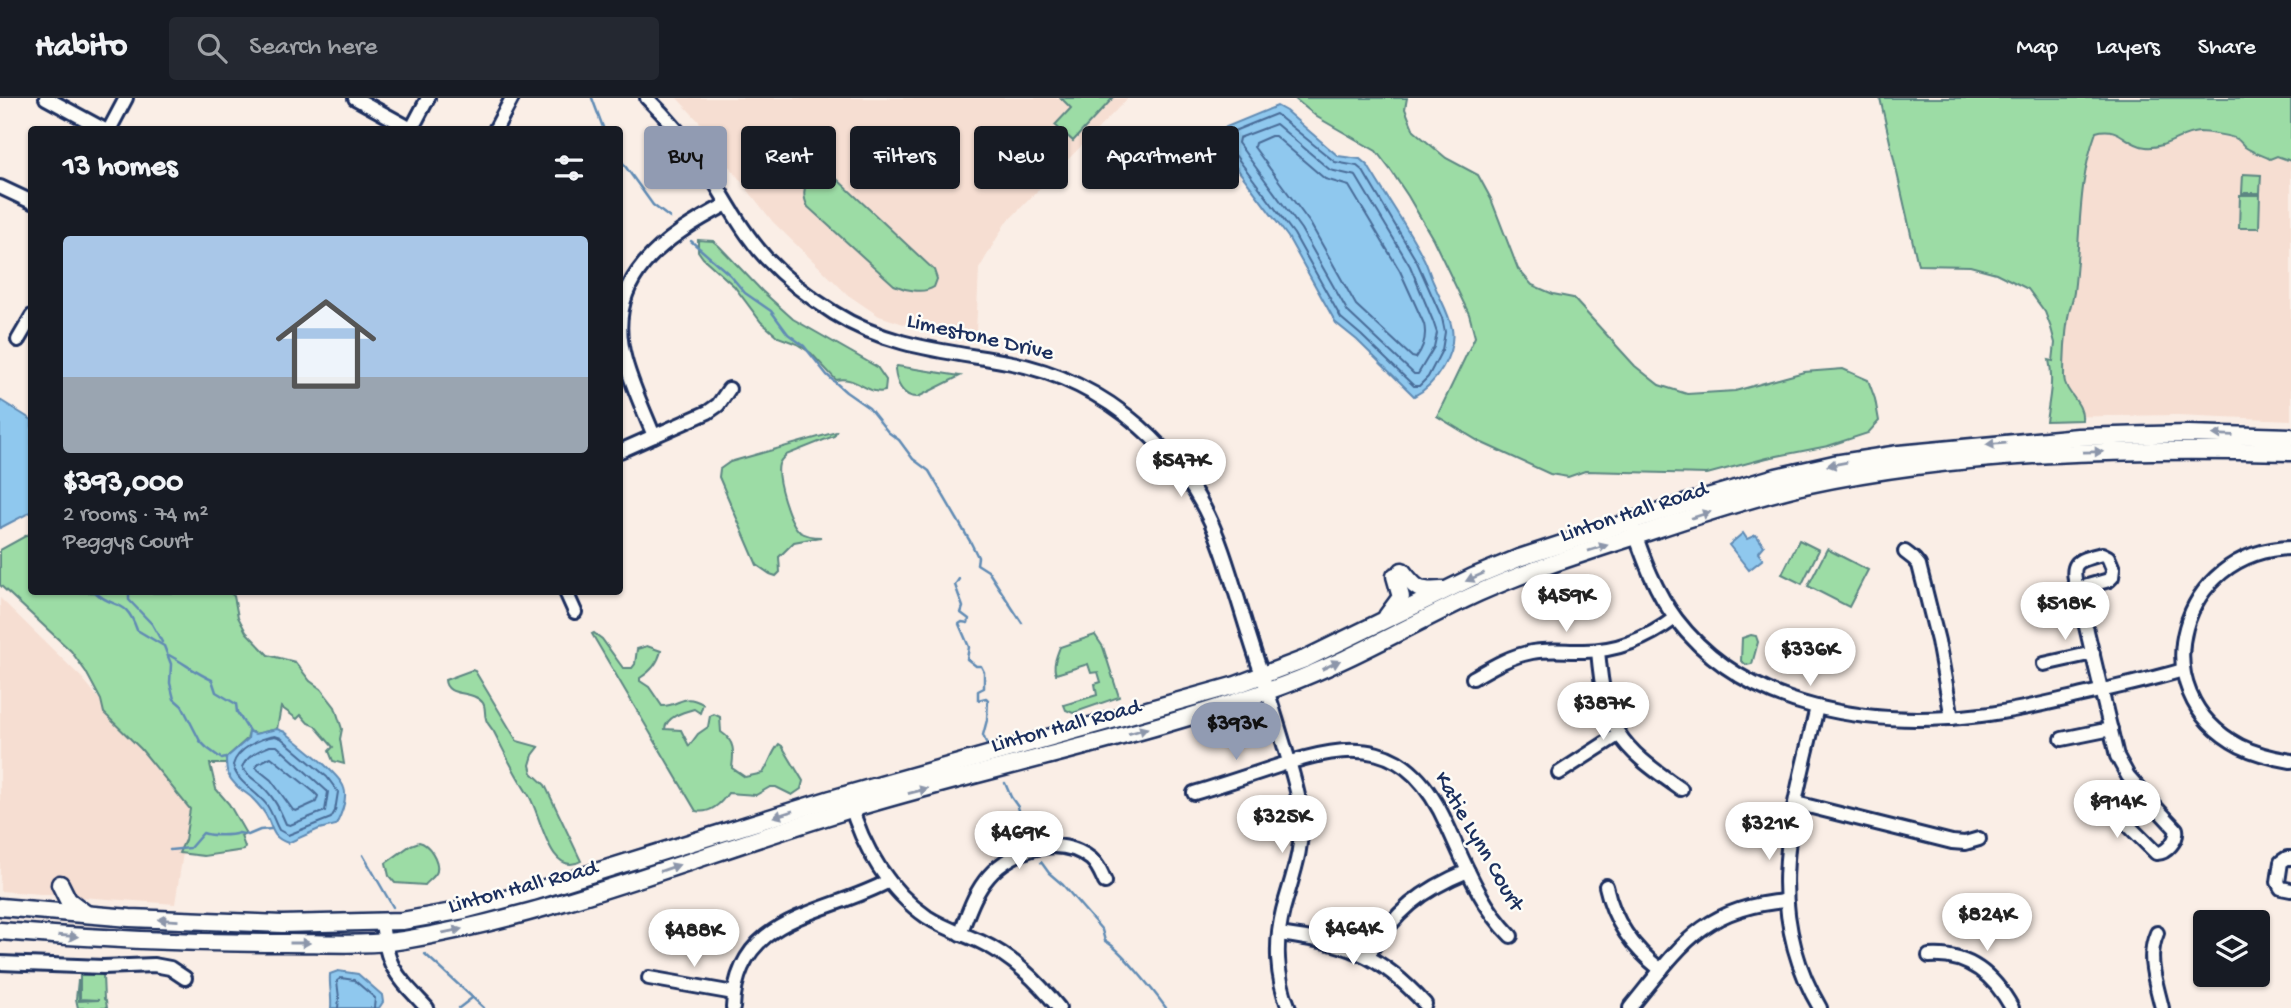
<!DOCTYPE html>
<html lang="en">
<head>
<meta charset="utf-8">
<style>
  :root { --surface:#171b24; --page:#242831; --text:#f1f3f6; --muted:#9ea1a6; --line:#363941; --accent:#919bb2 }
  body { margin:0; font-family:"Gochi Hand",sans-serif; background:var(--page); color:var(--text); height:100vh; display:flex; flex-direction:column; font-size:26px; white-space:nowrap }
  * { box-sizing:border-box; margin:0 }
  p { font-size:23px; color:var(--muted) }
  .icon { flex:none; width:38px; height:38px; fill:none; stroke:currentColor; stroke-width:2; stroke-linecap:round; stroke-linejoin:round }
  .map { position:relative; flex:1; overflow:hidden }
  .sheet { position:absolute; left:28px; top:28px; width:595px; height:469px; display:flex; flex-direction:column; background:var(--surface); border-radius:7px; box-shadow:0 2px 5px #0004 }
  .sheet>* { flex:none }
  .top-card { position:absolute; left:644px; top:28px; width:665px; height:63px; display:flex; gap:14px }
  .fabs { position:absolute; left:2193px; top:812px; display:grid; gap:14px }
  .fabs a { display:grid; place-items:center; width:77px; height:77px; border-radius:7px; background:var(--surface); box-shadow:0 2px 5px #0004; font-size:35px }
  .price { position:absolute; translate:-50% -60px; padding:0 16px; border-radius:24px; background:#fff; color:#222; font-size:23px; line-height:46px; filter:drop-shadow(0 2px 4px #0008) }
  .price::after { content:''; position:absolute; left:50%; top:42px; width:21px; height:16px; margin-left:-10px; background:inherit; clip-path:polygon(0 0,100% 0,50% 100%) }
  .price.on { background:var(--accent); color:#111 }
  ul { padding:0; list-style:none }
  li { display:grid; align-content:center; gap:14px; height:371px; padding:0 35px }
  li span { display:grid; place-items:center; height:217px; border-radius:7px; color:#555 }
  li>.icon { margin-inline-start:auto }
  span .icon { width:126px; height:126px; fill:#fffc; stroke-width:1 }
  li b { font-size:30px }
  h2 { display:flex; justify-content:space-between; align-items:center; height:84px; padding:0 35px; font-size:30px }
  .chip { padding:0 24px; border-radius:7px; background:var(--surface); box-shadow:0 2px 5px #0004; font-size:24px; line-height:63px }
  .chip.on { background:var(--accent); color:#111 }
  header { display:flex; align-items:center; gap:42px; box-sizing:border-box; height:98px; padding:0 35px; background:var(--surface); border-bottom:2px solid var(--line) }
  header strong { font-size:33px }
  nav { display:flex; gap:38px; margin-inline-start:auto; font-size:24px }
  .search { width:490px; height:63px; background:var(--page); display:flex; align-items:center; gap:18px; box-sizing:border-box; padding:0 24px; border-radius:7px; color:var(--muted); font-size:26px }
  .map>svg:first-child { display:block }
  .built { fill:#f6ded2 }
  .green { fill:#9cdca5; stroke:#5c8682; stroke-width:2 }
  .water { fill:#8fc8ee; stroke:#618bb4; stroke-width:2 }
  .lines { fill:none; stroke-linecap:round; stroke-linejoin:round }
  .shore { stroke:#496c98; stroke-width:2 }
  .stream { stroke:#618bb4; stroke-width:2.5 }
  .minor-casing { stroke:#1b2f5e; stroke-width:18 }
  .major-casing { stroke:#1b2f5e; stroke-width:21 }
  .minor { stroke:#fdfcf7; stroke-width:12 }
  .major { stroke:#fdfcf7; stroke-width:16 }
  .oneway { fill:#8c96aa }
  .labels { text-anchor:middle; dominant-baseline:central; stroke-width:5; stroke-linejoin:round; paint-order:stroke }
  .street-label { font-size:23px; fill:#1b2f5e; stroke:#fdfcf7 }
</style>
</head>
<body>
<header>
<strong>Habito</strong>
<div class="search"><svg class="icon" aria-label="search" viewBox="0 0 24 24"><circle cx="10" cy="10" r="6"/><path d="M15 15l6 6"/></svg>Search here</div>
<nav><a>Map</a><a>Layers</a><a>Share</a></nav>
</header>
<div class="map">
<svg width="2291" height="910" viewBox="0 0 2291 910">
  <rect width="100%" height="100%" fill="#faeee6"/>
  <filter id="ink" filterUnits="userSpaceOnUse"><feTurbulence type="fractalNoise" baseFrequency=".0143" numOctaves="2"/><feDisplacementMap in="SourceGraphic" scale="14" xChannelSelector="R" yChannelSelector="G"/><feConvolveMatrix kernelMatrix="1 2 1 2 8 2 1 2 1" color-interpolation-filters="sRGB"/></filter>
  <g filter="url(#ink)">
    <g class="built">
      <path d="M677,0h451l-123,126 -26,45 -3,63 -60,-4 -37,-12 -31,-21 -75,-73 -44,-56 -23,-37z"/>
      <path d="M2084,0h207v322l-114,-5 -130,2z"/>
      <path d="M0,500l83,81 107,130 -15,95 -175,-13z"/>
    </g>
    <g class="green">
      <path d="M1061,0h52l-40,43 -18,-16 16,-17z"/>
      <path d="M1294,0h113l-2,11 9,22 32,27 32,17 13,24 27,70 14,16 21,9 20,4 62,68 24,19 28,9 48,-3 69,-19 39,-3 25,11 7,19 4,22 -11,12 -40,13 -61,12 -60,16 -122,-3 -17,6 -18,-3 -70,-32 -43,-26 38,-79 -6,-23 -36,-75 -25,-43 -16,-24 -16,-21 -59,-34z"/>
      <path d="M1880,0h411v63l-14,-5 -7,3c-8,-4 -18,-7 -25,-12 -3,-3 -5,-6 -8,-8 -5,-3 -32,-7 -38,-7 -19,1 -33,17 -53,15 -21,-2 -25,-22 -50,-15 -19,51 -15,106 -22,160 -1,8 -5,17 -6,26 -3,19 -4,40 -4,59 1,17 20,25 18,43l-36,1c3,-20 8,-41 3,-61l4,1 2,-18 -4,-15 -6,-16 -17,-23 -32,-16 -26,-7 -52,-1z"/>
      <path d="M823,76l14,5 97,91 3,9 -3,8c-11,7 -29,3 -40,-2l-86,-78c-8,-16 -3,-30 15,-33z"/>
      <path d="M2243,76l18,1 -1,18h-18z"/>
      <path d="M2240,97h20l-1,33h-20z"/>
      <path d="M698,142l15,1 6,5 43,45 31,28 84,48 9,13 -1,11c-16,5 -30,-16 -49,-11l-25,-27 -14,-9 -19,-7 -17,-15 -27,-36 -31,-28 -5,-7z"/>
      <path d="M897,268l63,10 -42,21c-15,1 -22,-14 -23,-28z"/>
      <path d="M836,334l-2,4 -48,19c-4,4 -5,4 -7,9 -4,13 10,59 21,68 7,4 13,5 21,5l-27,5 -15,15 1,15 -4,4 -6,-2 -13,-9 -38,-88 1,-8 10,-7z"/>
      <path d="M31,435l1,59 198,1 4,3 4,21 8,15 22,23 27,7 15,19 11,8 14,18 7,22 -2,10 4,25 -11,-3 -4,-10 4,-4 -18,-21 -7,-3 -7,-8 -4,4 -16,-12 -4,22 -22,5 -3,-2 -3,1 -2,6 -21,19v6h-16l6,25 13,15 16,28 -1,3 -3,1 4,11 -1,3 -40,6 -25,-3 6,-13 5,-31 -49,-60 -37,-36 -3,-13 -15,-28 -15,-21 -71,-66v-35z"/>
      <path d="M1799,442l20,10 -17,34 -20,-10z"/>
      <path d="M1827,451l41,21 -19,37 -41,-21z"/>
      <path d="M594,535l8,6 21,29h9l3,-4 2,-15 10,-3 14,5c-3,12 -11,21 -21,27v3l9,6 13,19c19,0 20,-14 41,-2l-3,9 -6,-4c-11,3 -28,8 -29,20l16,1 8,16 9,-12 10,-7 2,-11 4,-2 6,3 1,15c14,9 13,20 11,36l13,9 18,-4c6,-9 9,-21 16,-29l3,2 21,35 -2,8 -9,6 -16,-8h-6l-14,8 -28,-2c-8,12 -18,21 -32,18l-104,-177z"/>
      <path d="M1095,537l8,12 16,50 -46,16 -7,-3 -2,-5 33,-10 -2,-11 6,-2 -3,-10 -7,1 -3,-9 -32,10c-4,-8 1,-19 4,-27z"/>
      <path d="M1751,537l5,1 2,6 -6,22 -5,1 -6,-4 1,-23z"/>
      <path d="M472,572l3,1 42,70 22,6 -6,8 -3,10 2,8 13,12 36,76c-32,18 -40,-48 -53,-67 -13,-19 -23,-41 -34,-62 -2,-4 -7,-8 -8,-13 -2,-6 0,-11 -3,-16 -10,-14 -37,-5 -38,-23z"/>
      <path d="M419,744c10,2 20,18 18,29 -1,5 -9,10 -12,14l-30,-2 -6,-7 -3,-13 25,-18z"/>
      <path d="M80,877h23l1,24 2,2 1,7h-29l-2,-9 2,-19 1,21 20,-1 -19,-1z"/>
    </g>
    <g class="water">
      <path d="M1277,8l9,5 52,45 22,3 8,7c18,31 40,61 56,93 4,8 6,17 10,25 6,15 15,29 18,45 4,24 -17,57 -38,67l-57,-56 -21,-17 -48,-86 -67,-90 -5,-12 10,-8z"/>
      <path d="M0,302l32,20 -1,92 -31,16z"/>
      <path d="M1743,435l4,6 9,-4 8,11 -6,7 5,6 -14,11 -20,-25z"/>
      <path d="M277,631l8,3c13,11 54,41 59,56 4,11 -3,27 -8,37l-17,4 -31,14c-14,-5 -15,-11 -20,-24 -3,-7 -11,-16 -17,-22 -9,-7 -18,-12 -23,-23 -2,-5 -2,-11 -2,-16l22,-19 1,-8 6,3z"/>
      <path d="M338,873l20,3 24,21 1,7 -4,6h-48c1,-12 -2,-22 -1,-34z"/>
    </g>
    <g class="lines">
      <g class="shore">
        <path d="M1276,16l59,48 22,4 6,5 54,91 25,56 3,14 -3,18 -14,27 -9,9h-5l-53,-51 -20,-17 -47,-84 -67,-90 -2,-6 4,-5z"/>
        <path d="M1276,26l54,46 26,6 54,90 23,55 4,12 -3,14 -16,27h-4l-66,-62 -47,-83 -63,-86 1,-5z"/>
        <path d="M1271,38h4l50,43 24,7 51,85 24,53c3,13 0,23 -8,34l-4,-1 -56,-52 -46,-82 -56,-76 1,-4z"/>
        <path d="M275,638l6,2 46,39 11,15 -3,19 -4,7 -43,17 -9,-5c-5,-9 -7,-18 -13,-26 -11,-14 -29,-21 -33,-39 4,-16 27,-27 42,-29z"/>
        <path d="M270,648h7l51,46 -3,19 -35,14 -4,-1c-6,-14 -12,-27 -24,-38 -8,-7 -15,-10 -20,-19 5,-11 17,-17 28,-21z"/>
        <path d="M271,659l43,35 4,4 -2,6 -20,9 -3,-1 -22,-30 -15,-12 1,-4z"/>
        <path d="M338,910l1,-10 -2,-17 4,-3 13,2 21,18 -1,10"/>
      </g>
      <g class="stream">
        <path d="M592,0l12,32"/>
        <path d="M620,61l33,46 17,13"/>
        <path d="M691,143l39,34 15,18 26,18 17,23 16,12 23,29 19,17 23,16 19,24 11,8 14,19 16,12 42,72 7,14 -1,7 11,7 34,52"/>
        <path d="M959,481l-4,6 8,22 -2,6 8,6 -1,4 -6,-1 -3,2 10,23 -2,12 9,7h5l3,6v16l-6,3v9l8,-2 2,2 -1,20 -4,15 4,10"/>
        <path d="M95,494c20,19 30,4 42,38l27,16 7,18 -1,19 4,16 8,7 18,35 7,7 15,11 4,-1"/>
        <path d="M129,494v8l23,24 10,18"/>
        <path d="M169,557c15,8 27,18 43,25l4,12 20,12 1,8 12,19"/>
        <path d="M1005,685l6,14 7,10 9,30"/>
        <path d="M170,752l20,-2 13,-15c8,3 28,3 36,0l9,2 12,-5 11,-1"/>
        <path d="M363,757l30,52"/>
        <path d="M1041,764l8,11 14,12 39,45 3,11c14,6 51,53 61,67"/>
        <path d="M425,856l59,54"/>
        <path d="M459,910l13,-10"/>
      </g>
      <g class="minor-casing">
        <g id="minor">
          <path d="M46,0l59,32"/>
          <path d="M355,0l58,32"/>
          <path d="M647,0c23,22 42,46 60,72 19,30 35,62 59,88 19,20 44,40 68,55 54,34 112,38 173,49 101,19 182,91 215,188 13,37 23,75 36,113 11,31 20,63 30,95 5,18 11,36 13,55 3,35 -9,64 -18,97 -8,32 -7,67 6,98"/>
          <path d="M109,32l17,-32"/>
          <path d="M411,32l17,-32"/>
          <path d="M495,32l17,-32"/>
          <path d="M0,89l32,15"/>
          <path d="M18,242l14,-24"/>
          <path d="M654,338c-10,-25 -22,-50 -29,-76 -23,-82 40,-123 102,-156"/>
          <path d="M620,353l88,-39 10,-7 11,-16"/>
          <path d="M1633,430c11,32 22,63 43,91 70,92 197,109 305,96 37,-4 74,-14 110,-22 31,-7 62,-14 92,-23"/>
          <path d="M2291,450c-111,2 -152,145 -51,198 16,8 33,12 51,15"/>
          <path d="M1905,454l9,7 5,6 19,76 14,77"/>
          <path d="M2077,491c-7,-28 -1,-28 25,-35l6,3 5,12 -1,8 -3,3 -32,9 40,167 11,20 22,25 -22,24 28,28c10,1 22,-13 20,-24l-26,-28"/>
          <path d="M566,494l9,20"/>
          <path d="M1598,553c7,78 19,94 83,138"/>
          <path d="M2044,566l49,-11"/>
          <path d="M1473,580c19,-11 37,-22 59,-26 16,-3 32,-1 48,-1 36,1 67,-12 95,-33"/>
          <path d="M1817,609c-24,105 -57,200 3,301"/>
          <path d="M2062,641l49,-10"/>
          <path d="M1559,675l59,-38"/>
          <path d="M1194,695c27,-8 54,-17 81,-26 81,-27 133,-28 172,58 18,39 33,80 64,111"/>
          <path d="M850,704c12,45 39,89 77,115 17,11 36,17 54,25 32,15 56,39 78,66"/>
          <path d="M1796,705l156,39 13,1 14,-4"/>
          <path d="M2291,760h-4l-6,4 -3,20 3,6 10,2"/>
          <path d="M1606,788c8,36 26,61 55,84"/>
          <path d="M382,824c5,47 14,53 45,86"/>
          <path d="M2157,835c-11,25 -1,49 5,75"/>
          <path d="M960,836c8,-20 14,-41 29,-58 23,-27 72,-42 102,-17 7,6 10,14 14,23"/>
          <path d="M1279,836c67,9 100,19 146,70"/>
          <path d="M1368,857c27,-43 53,-65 100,-84"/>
          <path d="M1929,858c39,-3 65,19 83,52"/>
          <path d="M0,865l103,4 51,-2 16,3 15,10"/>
          <path d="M649,880l85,15"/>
          <path d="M733,910c3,-94 91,-92 156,-127"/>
          <path d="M1630,910c49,-60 72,-101 156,-107"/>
        </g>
      </g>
      <g class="major-casing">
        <g id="major">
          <path d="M1402,473c14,18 16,21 40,19"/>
          <path d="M1387,518l14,-19 -6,-21"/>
          <path d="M60,786l8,16 17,13"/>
          <path d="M0,809l130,11 152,6 120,-3 62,-11 68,-18 299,-93 405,-114 69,-26 168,-82 46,-19 168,-55 89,-26 58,-13 65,-10 179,-17 110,-3 103,3"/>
          <path d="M0,833c95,8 190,12 285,12 39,0 81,3 119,-3 150,-25 290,-83 434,-127 148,-46 301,-74 446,-128 67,-25 129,-62 194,-92 54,-24 111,-42 167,-60 53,-18 106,-35 160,-48 157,-34 326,-37 486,-33"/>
        </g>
      </g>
      <use href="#minor" class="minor"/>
      <use href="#major" class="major"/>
    </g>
    <defs><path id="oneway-solid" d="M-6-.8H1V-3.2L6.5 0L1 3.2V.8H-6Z" transform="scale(1.75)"/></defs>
    <g class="oneway">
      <use href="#oneway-solid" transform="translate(2223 337) rotate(-178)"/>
      <use href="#oneway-solid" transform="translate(1996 346) rotate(175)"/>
      <use href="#oneway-solid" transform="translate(2093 354) rotate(-1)"/>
      <use href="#oneway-solid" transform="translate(1837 366) rotate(170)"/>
      <use href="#oneway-solid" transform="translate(1701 417) rotate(-18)"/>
      <use href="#oneway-solid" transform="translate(1598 450) rotate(-17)"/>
      <use href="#oneway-solid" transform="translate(1475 479) rotate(156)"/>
      <use href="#oneway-solid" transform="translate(1331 567) rotate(-26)"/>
      <use href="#oneway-solid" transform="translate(1138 633) rotate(-16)"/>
      <use href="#oneway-solid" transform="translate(918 693) rotate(-15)"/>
      <use href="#oneway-solid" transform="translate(783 716) rotate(163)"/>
      <use href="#oneway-solid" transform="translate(670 770) rotate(-19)"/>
      <use href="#oneway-solid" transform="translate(168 822) rotate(-177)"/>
      <use href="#oneway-solid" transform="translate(452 833) rotate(-11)"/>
      <use href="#oneway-solid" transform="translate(68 838) rotate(4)"/>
      <use href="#oneway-solid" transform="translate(300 845)"/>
    </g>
  </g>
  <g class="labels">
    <g class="street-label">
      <text transform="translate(980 240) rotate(13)">Limestone Drive</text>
      <text transform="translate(1634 415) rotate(-18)">Linton Hall Road</text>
      <text transform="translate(1066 629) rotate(-15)">Linton Hall Road</text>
      <text transform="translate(1478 744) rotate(60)">Katie Lynn Court</text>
      <text transform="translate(523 790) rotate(-15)">Linton Hall Road</text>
    </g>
  </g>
</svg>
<div class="fabs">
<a><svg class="icon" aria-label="layers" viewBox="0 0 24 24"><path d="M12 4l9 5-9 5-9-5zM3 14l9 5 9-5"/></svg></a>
</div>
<b class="price" style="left:1181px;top:401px">$547K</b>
<b class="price" style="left:1566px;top:536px">$459K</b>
<b class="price" style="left:2065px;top:544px">$518K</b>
<b class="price" style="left:1810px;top:590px">$336K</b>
<b class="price" style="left:1603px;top:644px">$387K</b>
<b class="price on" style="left:1236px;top:664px">$393K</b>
<b class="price" style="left:2117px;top:742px">$914K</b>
<b class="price" style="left:1282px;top:757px">$325K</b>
<b class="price" style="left:1769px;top:764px">$321K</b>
<b class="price" style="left:1019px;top:773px">$469K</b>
<b class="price" style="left:1987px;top:855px">$824K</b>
<b class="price" style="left:1353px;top:869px">$464K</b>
<b class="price" style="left:694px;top:871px">$488K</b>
<div class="top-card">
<a class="chip on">Buy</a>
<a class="chip">Rent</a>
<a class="chip">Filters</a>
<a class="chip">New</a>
<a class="chip">Apartment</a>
</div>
<section class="sheet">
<h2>13 homes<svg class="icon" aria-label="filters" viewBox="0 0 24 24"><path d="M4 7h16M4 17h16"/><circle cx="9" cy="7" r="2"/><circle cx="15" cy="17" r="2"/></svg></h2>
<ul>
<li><span style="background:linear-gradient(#a9c7e8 65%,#9aa5b1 0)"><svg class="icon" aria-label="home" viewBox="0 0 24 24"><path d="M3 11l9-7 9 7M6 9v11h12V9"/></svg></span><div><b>$393,000</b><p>2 rooms · 74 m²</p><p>Peggys Court</p></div></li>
</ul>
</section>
</div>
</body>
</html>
